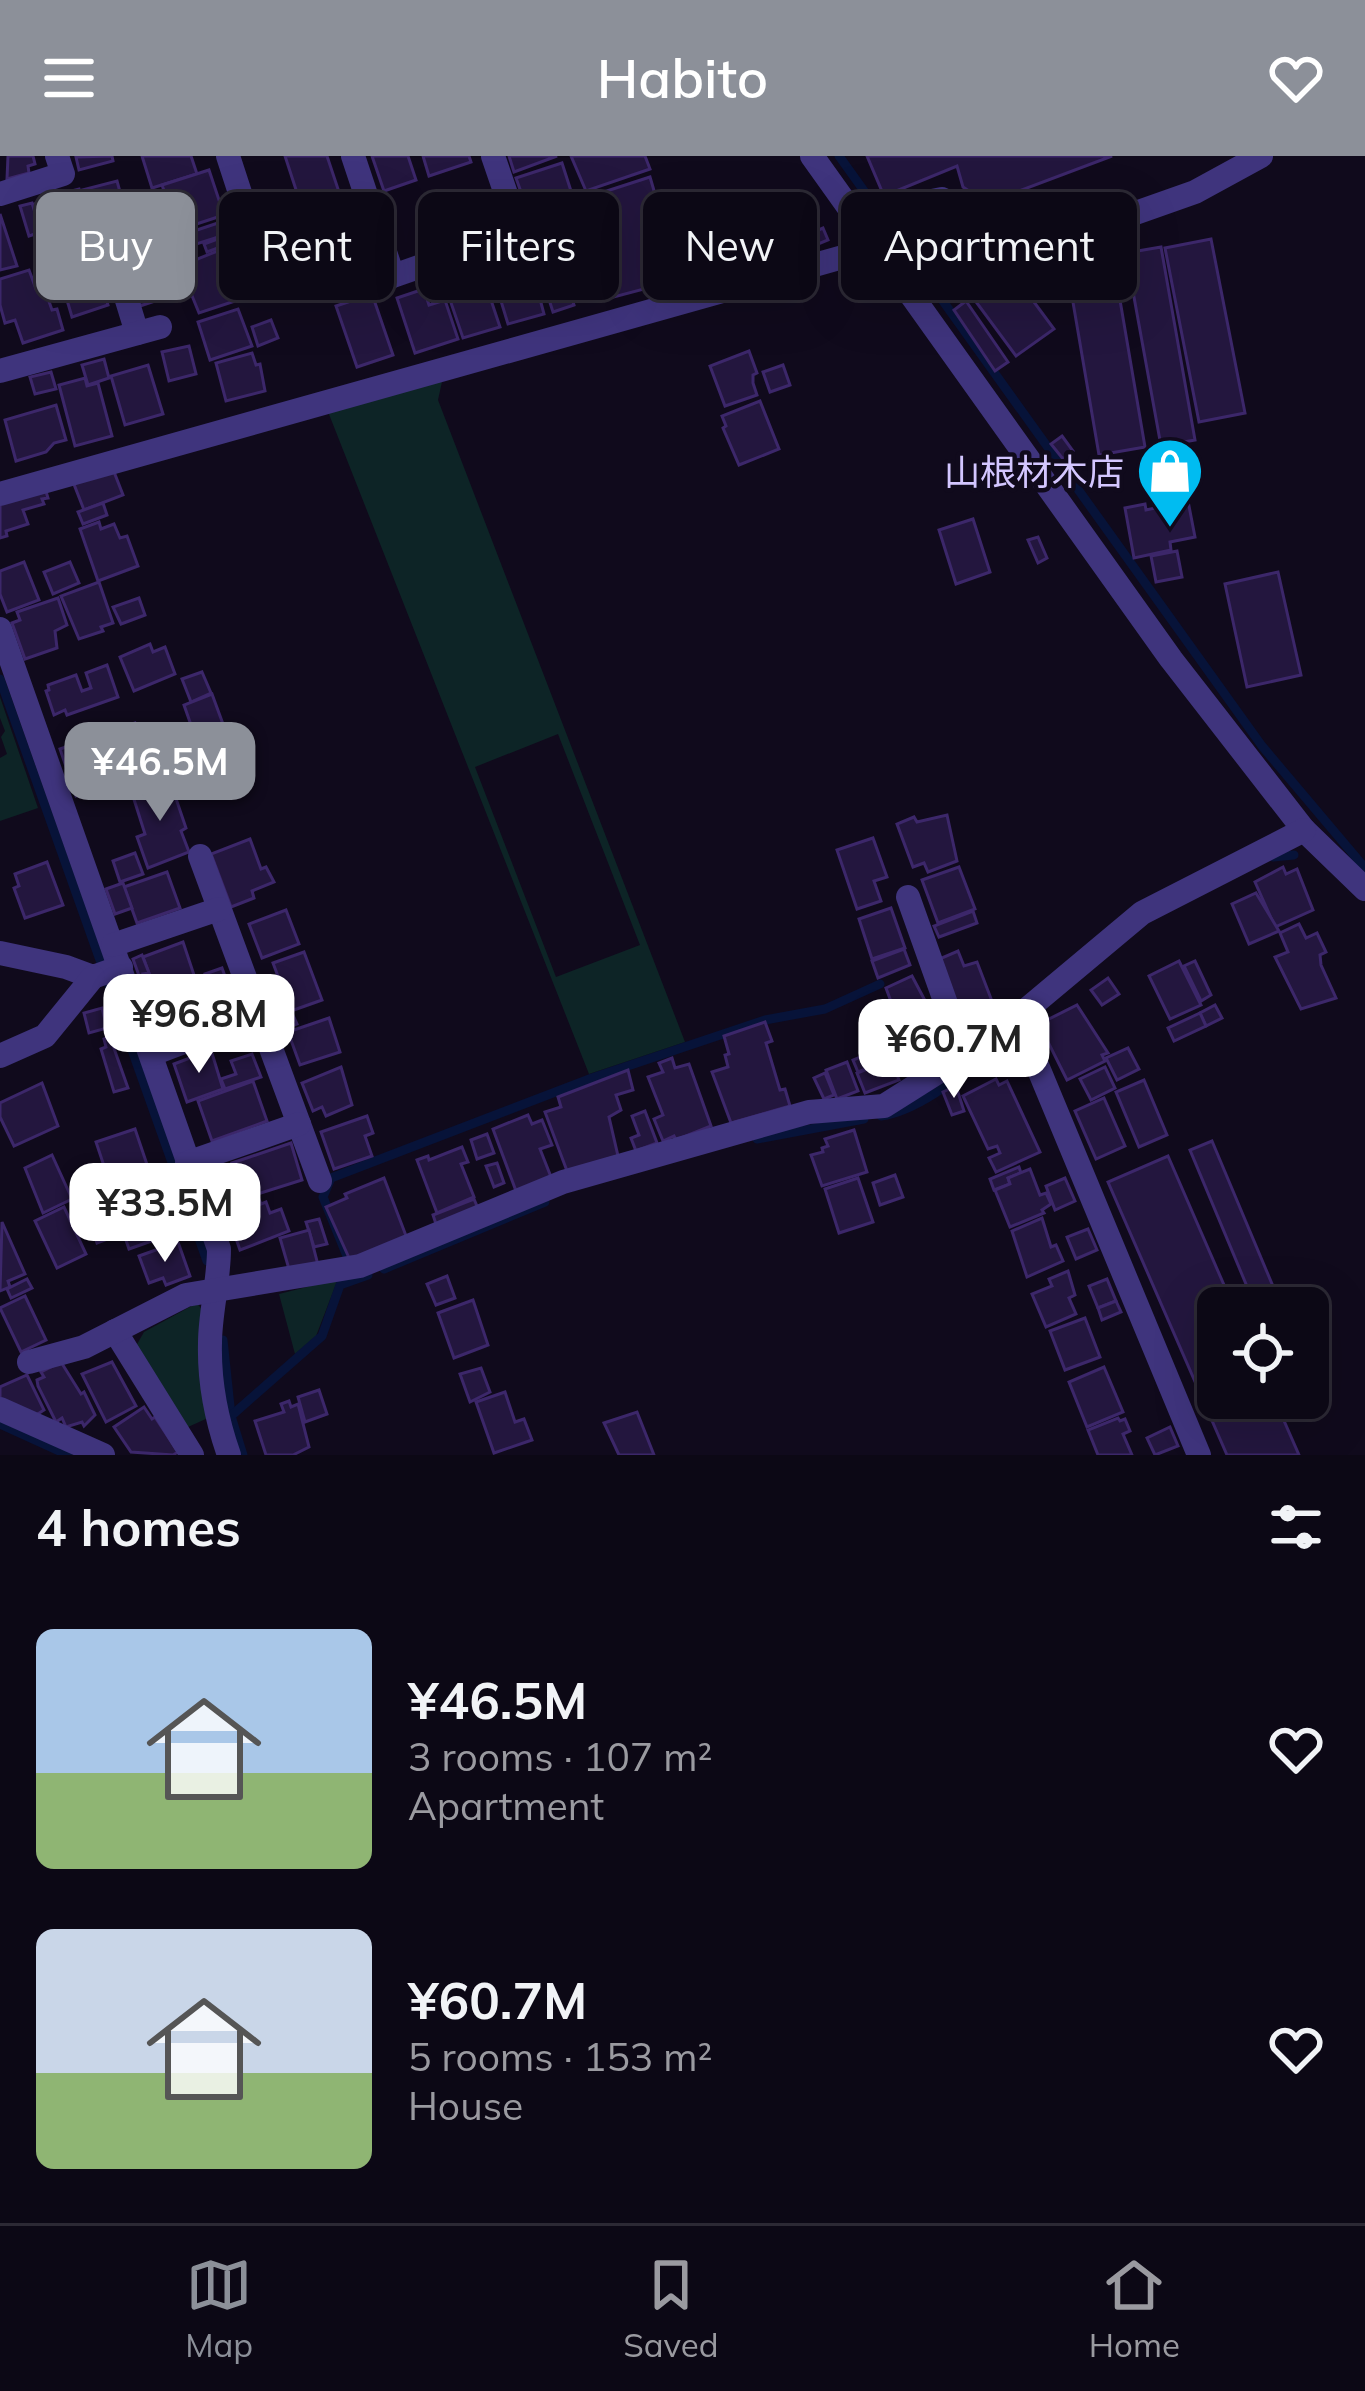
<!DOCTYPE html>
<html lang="en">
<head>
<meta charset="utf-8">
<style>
  :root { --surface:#0c0815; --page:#15111e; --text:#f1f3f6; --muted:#9a9aa0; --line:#2c2934; --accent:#8c9099 }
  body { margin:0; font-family:Mulish,"Noto Sans JP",sans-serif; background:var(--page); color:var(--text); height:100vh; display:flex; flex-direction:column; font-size:45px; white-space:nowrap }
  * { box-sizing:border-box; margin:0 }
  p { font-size:39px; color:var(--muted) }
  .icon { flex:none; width:66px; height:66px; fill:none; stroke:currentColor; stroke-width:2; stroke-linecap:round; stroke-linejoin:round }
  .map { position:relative; height:1299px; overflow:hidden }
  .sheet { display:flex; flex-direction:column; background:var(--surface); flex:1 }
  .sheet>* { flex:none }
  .top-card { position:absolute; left:36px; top:36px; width:1293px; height:108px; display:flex; gap:24px }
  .tools { position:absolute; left:1197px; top:1131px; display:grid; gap:24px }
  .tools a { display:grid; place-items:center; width:132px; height:132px; border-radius:18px; background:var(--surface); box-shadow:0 12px 48px #0002,0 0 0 3px var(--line); font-size:60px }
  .price { position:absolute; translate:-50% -102px; padding:0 27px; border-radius:24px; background:#fff; color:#222; font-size:39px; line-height:78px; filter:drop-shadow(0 3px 6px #0008) }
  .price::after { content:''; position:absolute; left:50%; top:72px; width:36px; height:27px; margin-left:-18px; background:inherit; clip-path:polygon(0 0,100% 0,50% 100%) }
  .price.selected { background:var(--accent); color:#fff }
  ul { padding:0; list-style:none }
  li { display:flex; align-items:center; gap:36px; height:300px; padding:0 36px }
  li span { display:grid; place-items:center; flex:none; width:336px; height:240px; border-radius:18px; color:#555 }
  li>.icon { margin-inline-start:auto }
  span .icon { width:144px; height:144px; fill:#fffc; stroke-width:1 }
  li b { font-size:51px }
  h2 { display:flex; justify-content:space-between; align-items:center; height:144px; padding:0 36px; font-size:51px }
  .tag { padding:0 42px; border-radius:18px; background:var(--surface); box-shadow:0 12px 48px #0002,0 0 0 3px var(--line); font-size:42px; line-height:108px }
  .tag.selected { background:var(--accent); color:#fff }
  header { display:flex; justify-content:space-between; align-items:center; height:156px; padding:0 36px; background:var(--accent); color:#fff; font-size:54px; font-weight:600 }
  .tabs { display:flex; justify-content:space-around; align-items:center; height:168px; border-top:3px solid var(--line); background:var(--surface); font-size:33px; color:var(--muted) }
  .tabs a { display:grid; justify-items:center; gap:6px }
  .tabs .selected { color:var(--accent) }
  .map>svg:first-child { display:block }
  .green { fill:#0d2426; fill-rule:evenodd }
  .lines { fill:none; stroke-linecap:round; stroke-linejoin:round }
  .stream { stroke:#071339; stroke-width:9 }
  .building { fill:#23163e; stroke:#3c276a; stroke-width:3 }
  .street { stroke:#3f347d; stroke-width:24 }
  .labels { text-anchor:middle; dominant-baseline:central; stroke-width:9; stroke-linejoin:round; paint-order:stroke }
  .poi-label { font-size:36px; fill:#d3c6ff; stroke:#100a1c; text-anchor:end }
</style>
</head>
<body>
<header><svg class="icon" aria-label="menu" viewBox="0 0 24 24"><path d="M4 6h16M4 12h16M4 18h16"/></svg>Habito<svg class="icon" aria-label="heart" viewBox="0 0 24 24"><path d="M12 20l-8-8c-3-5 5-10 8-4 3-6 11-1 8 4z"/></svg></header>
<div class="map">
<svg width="1365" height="1299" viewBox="0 0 1365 1299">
  <rect width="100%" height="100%" fill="#100a1c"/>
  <g class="green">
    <path d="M445,212l-7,32 247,642 -96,32 -266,-675zM558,578l82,211 -84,32 -81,-210z"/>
    <path d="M0,541l38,111 -38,13v-63l7,-4 -6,-17 4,-6 -5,-13z"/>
    <path d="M338,1123l-22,57 -21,18 -16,-60z"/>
    <path d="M197,1147l6,8 5,107 -20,9 -52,-81 8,-14z"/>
  </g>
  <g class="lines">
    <g class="stream">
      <path d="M839,0l423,590 103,122"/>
      <path d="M0,523l207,582"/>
      <path d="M1273,701l21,-2"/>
      <path d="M881,960c37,-5 79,-40 108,-63"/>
      <path d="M757,983l107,-20"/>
      <path d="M349,1105l-26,-64 8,-19 261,-100 173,-58 60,-11 55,-25"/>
      <path d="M384,1113l161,-67"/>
      <path d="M223,1184l8,76 12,39"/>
      <path d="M231,1260l91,-80 18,-51 28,-10"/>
      <path d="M0,1268l68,31"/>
    </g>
  </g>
  <g class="building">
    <path d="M8,0h25l2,8 -7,2 1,7 -22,6z"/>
    <path d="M112,0l1,5 -34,9 -3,-13z"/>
    <path d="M142,0h49l6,18 -45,14z"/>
    <path d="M285,0h42l13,39 -38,13z"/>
    <path d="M372,0h36l8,24 -32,11z"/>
    <path d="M423,0h46l2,6 -42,14z"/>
    <path d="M509,0h48l-43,16z"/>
    <path d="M571,0h74l5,13 -64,22z"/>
    <path d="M867,0h245l-125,47 -24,-16 -6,-21 -73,30z"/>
    <path d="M562,7l9,28 -45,15 -10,-28z"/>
    <path d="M209,14l15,45 -52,17 -8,-25 5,-2 -7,-20z"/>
    <path d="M650,21l12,41 100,-27 18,62 -170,45 -10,-32 10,-2 -11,-36 -8,2 -9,-31z"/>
    <path d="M117,25l13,47 -36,9 -12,-47z"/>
    <path d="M79,33l6,22 -12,3 -6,-22z"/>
    <path d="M66,35l16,55 -32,9 -16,-51z"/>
    <path d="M339,40l4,11 -20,7 -4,-10z"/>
    <path d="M573,41l10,28 -44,16 -10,-27z"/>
    <path d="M32,47l9,29 -12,4 -9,-30z"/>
    <path d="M0,58l17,52 -17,4z"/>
    <path d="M227,64l4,13 -44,14 -5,-12z"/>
    <path d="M355,65l11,46 -36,12 -13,-39 11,-9z"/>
    <path d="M798,70l5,23 -14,3 -5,-22z"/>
    <path d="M823,72l5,12 -22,9 -4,-12z"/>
    <path d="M231,78l3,8 -27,10 -3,-8z"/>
    <path d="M1211,83l34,174 -46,9 -34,-174z"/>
    <path d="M565,84l11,32 -33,11 -11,-32z"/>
    <path d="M1161,91l34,193 -34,6 -35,-193z"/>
    <path d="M225,92l11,30 -8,3 7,20 -36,12 -19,-47z"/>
    <path d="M157,93l12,39 -7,2 2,8 -24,8 -14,-48z"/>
    <path d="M88,95l2,8 4,-2 14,48 -36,12 -16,-54z"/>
    <path d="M1113,103l32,188 -46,8 -32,-188z"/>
    <path d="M1008,111l46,62 -38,27 -45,-61z"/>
    <path d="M532,113l12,45 -36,10 -11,-36 18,-6 -2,-7z"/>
    <path d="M29,114l7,19 8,-2 8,23 5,-1 6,21 -40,13 -8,-23 -10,3 -5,-18v-26z"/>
    <path d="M305,120l4,11 -19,7 -4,-10z"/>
    <path d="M349,120l5,15 -21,7 -5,-14z"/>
    <path d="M437,124l7,19 -11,4 -7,-19z"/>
    <path d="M485,126l15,45 -37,11 -15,-44z"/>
    <path d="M567,127l7,22 -21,7 -7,-22z"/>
    <path d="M424,133l5,16 16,-5 13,39 -43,14 -18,-55z"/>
    <path d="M372,138l21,61 -36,12 -21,-61z"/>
    <path d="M966,145l42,61 -13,9 -41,-61z"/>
    <path d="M238,153l14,37 -42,14 -12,-38z"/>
    <path d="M271,164l7,18 -20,8 -6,-19z"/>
    <path d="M189,190l7,28 -27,7 -7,-29z"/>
    <path d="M749,195l8,22 -4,2v8l4,12 -32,11 -15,-40z"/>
    <path d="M252,197l4,12 4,-1 5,27 -39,10 -10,-38z"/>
    <path d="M104,203l5,19 -21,7 -6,-20z"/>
    <path d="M148,209l15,49 -38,11 -14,-49z"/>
    <path d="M783,209l7,20 -20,7 -7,-20z"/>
    <path d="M51,216l5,17 -21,5 -5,-17z"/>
    <path d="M85,222l2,8 11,-3 14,53 -37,10 -16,-61z"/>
    <path d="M760,245l19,48 -40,16 -16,-37 3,-2 -4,-10z"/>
    <path d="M56,249l10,35 -12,3 -8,9 -30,9 -11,-41z"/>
    <path d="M1062,280l11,15 -10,8 -12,-15z"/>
    <path d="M109,303l14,36 -39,15 -14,-36z"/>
    <path d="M41,319l7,23 -6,1 2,5 -21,6 5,14 -22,7 1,5 -7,2v-50z"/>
    <path d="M1188,345l7,36 -25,5 1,8 -37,8 -9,-50 20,-4 1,6z"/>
    <path d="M103,347l4,12 -24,9 -5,-12z"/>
    <path d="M973,363l17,53 -34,12 -17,-54z"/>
    <path d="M99,366l2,7 13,-5 6,14 7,-2 11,30 -40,15 -18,-52z"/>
    <path d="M1038,381l9,21 -9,5 -10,-23z"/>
    <path d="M1177,395l5,26 -26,5 -5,-26z"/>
    <path d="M24,406l15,38 -32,12 -7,-18v-23z"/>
    <path d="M70,406l9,21 -26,11 -9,-22z"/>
    <path d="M1278,416l23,103 -54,12 -22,-103z"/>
    <path d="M99,426l14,41 -12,4 2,4 -24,8 -18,-43z"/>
    <path d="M58,442l9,27 -12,6 2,17 -32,11 -13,-36 8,-3 -3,-8z"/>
    <path d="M139,442l6,17 -24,9 -8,-17z"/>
    <path d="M150,488l3,8 12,-5 10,27 -41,17 -14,-34z"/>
    <path d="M107,509l11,32 -51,18 -2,-5 -11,5 -8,-24 3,-1 -1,-5 28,-10 6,16 9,-3 -5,-15z"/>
    <path d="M202,516l9,21 -20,9 -9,-23z"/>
    <path d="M212,538l15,41 -30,7 -13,-37z"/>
    <path d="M135,567l16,47 -75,26 -16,-47z"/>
    <path d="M169,622l17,50 -5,3 8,21 -41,16 -11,-31 8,-3 -13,-41z"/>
    <path d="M947,659l10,46 -29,11 -4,-9 -11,4 -16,-43 17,-7 3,5z"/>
    <path d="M873,682l14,39 -13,4 7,20 -24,8 -20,-59z"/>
    <path d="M250,683l11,30 5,-2 8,15 -22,9 2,7 -23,9 -20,-53z"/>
    <path d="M135,697l8,21 -23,8 -7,-21z"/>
    <path d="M47,706l16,43 -38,13 -11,-30 5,-2 -4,-12z"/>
    <path d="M959,711l16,42 -37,14 -16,-43z"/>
    <path d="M1283,711l3,7 11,-5 16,41 -38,17 -20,-45z"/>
    <path d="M167,716l13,36 -43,15 -13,-36z"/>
    <path d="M123,727l9,25 -17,6 -9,-25z"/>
    <path d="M1256,737l23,38 -30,13 -17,-40z"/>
    <path d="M891,752l14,40 -33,11 -13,-40z"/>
    <path d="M286,754l13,34 -37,14 -13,-34z"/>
    <path d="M973,755l4,12 -38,14 -5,-11z"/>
    <path d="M1299,768l7,14 11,-5 9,19 -6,3 1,10 15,33 -35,11 -26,-52 13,-5 -8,-19z"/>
    <path d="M183,786l11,33 -45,16 -6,-17 6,-1 -6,-16z"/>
    <path d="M904,793l6,16 -32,13 -6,-17z"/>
    <path d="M958,795l6,15 13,-4 18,47 -35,13 -23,-62z"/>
    <path d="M304,796l18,48 -31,11 -18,-48z"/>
    <path d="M142,799l7,18 -6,1 7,19 -4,2 -13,-36z"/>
    <path d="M1179,805l22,44 -31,14 -21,-43z"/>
    <path d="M1195,805l16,34 -10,6 -17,-35z"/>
    <path d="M222,812l8,22 -17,7 -8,-23z"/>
    <path d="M912,820l19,36 -32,11 -13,-35z"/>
    <path d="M1108,822l11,16 -17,11 -11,-15z"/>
    <path d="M189,826l11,32 -8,3 3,10 -28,10 -15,-41z"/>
    <path d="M279,833l8,22 -15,5 -8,-22z"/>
    <path d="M1077,849l31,48 -6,2 3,6 -38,19 -28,-56z"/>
    <path d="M1215,849l7,13 -16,8 -6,-13z"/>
    <path d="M102,852l5,20 -18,5 -5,-20z"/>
    <path d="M292,857l5,11 -20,8 -4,-11z"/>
    <path d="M1200,857l6,13 -32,15 -6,-13z"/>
    <path d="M933,860l16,38 -34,14 -15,-39z"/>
    <path d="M329,862l11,34 -40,13 -12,-33z"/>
    <path d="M765,866l7,19 -6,2 14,47 5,-1 5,17 -59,17 -19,-51 16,-5 -3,-12 4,-1 -5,-18z"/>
    <path d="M110,881l18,51 -14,4 -13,-43 5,-2 -2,-8z"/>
    <path d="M899,889l10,24 -11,5 -10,-25z"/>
    <path d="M885,891l4,13 -31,12 -5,-12z"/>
    <path d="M1128,892l11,21 -22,11 -11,-22z"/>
    <path d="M211,894l12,39 -36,13 -13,-38z"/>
    <path d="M252,898l9,23 -36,12 -4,-10 15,-5 -5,-13z"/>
    <path d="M672,902l3,10 14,-4 22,62 -35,14 -2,-4 -11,5 -9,-22 9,-4 -15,-38 15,-5 -4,-9z"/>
    <path d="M891,904l8,20 -34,13 -8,-20z"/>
    <path d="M847,906l11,29 -21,8 -11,-29z"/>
    <path d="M341,911l11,38 -26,11 -4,-9 -9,4 -11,-28z"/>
    <path d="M1105,911l10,21 -24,12 -11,-21z"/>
    <path d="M628,914l5,20 -17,5 5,15 -12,7 9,39 -51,15 -22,-59 16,-5 -3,-10z"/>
    <path d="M825,917l9,22 -10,4 -10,-21z"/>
    <path d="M996,923l3,6 8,-4 33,71 -44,20 -7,-14 11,-5 -3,-7 -9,3 -25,-53z"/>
    <path d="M1144,924l23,55 -28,12 -23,-55z"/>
    <path d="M253,925l14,40 -55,20 -14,-40z"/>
    <path d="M42,927l16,43 -44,20 -14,-29v-14z"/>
    <path d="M956,930l8,25 -12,4 -9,-23z"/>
    <path d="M1104,942l21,48 -29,13 -21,-48z"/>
    <path d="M645,955l12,32 -21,8 -5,-13 8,-3 -7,-19z"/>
    <path d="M528,959l4,9 10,-4 10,25 -12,4 11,28 -35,14 -23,-62z"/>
    <path d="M367,960l6,17 -8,3 7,20 -38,13 -13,-37z"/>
    <path d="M135,973l22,65 -39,14 -22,-66z"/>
    <path d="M854,974l13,42 -45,14 -11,-31 12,-3 -1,-4 6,-2 -3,-7z"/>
    <path d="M487,978l7,19 -17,6 -6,-19z"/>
    <path d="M1212,985l68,162 -12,5h-12l-66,-158z"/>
    <path d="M291,987l11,37 -54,17 -16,-34z"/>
    <path d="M462,991l6,15 -7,2 13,33 -37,16 -20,-53 11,-4 1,4z"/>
    <path d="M52,999l20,44 -29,14 -18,-45z"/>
    <path d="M1168,1000l66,152h-16v90h56l25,57h-72l-119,-273z"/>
    <path d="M497,1007l7,20 -10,4 -8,-21z"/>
    <path d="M1019,1011l2,6 -13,5 2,6 -16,6 -4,-11z"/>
    <path d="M1030,1013l10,26 6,-2 5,11 -9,6 2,3 -34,14 -15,-37 15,-6 -2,-6z"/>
    <path d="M895,1019l8,22 -23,8 -7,-22z"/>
    <path d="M384,1022l24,63 -58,19 -24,-53 21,-9 -2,-4z"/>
    <path d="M858,1022l15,44 -34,11 -14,-44z"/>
    <path d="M1065,1022l10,23 -20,9 -9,-24z"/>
    <path d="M103,1025l9,28 -11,4 -9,-28z"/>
    <path d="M164,1041l13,35 -48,17 -12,-35z"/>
    <path d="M259,1043l2,5 5,-2 4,11 11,-4 8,22 -49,19 -14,-40z"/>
    <path d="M474,1043l5,12 -42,16 -4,-12z"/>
    <path d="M64,1051l22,47 -29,14 -22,-47z"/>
    <path d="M116,1056l7,21 -26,10 -8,-22z"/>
    <path d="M1042,1062l9,29 5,-2 7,16 -36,16 -15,-46z"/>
    <path d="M319,1063l8,25 -13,3 -8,-25z"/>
    <path d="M2,1066l23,52 -17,7 2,6 -10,4z"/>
    <path d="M1088,1073l9,21 -21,9 -9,-22z"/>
    <path d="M309,1074l10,39 -28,7 -11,-38z"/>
    <path d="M178,1086l12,34 -24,9 -3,-7 -14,5 -10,-27z"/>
    <path d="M1068,1115l7,24 -6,3 7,16 -30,13 -14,-33 20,-8 -3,-7z"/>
    <path d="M447,1120l8,22 -19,7 -9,-21z"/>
    <path d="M27,1123l5,9 -21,10 -4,-9z"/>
    <path d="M1107,1123l9,22 -18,7 -9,-22z"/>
    <path d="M25,1140l21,44 -25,12 -21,-44z"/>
    <path d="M473,1144l15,45 -34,13 -16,-45z"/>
    <path d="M1116,1145l5,11 -19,8 -4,-12z"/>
    <path d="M1085,1162l15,39 -35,13 -15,-39z"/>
    <path d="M61,1206l20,32 3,-2 11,23 -11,11 -2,-4 -16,5 -4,-9 -6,4 -18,-36 -1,-6 7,-3 -3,-5z"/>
    <path d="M112,1206l24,44 -30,16 -24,-48z"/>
    <path d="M1104,1211l19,45 -36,15 -18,-45z"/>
    <path d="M481,1212l9,24 -20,10 -10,-28z"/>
    <path d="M27,1219l17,35 -8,5 -36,-15v-13z"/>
    <path d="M319,1234l8,24 -22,8 -7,-25z"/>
    <path d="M505,1236l10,30 9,-3 8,21 -38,13 -18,-51z"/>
    <path d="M289,1245l2,6 7,-3 11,43 -16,8h-27l-11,-34 29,-9 -3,-8z"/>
    <path d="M144,1251l8,12 3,-2 23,35 -5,3 -42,-3 -17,-25z"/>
    <path d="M637,1256l17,43h-35l-15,-32z"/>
    <path d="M1118,1262l2,3 5,-2 5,12 -7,3 9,21h-34l-10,-25z"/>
    <path d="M1170,1271l8,19 -23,9 -8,-17z"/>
  </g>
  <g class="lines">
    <g class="street">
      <path d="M228,0l41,126"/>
      <path d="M353,0l40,120 126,-44 -26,-76"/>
      <path d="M812,0l359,503 133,171 61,59"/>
      <path d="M0,38l63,-20 -6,-18"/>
      <path d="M866,77l61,-31 15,-3 62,29 35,9 88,-21 68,-24 66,-36"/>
      <path d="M122,128l15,49"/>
      <path d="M0,215l160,-44"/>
      <path d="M0,338l850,-239 22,-14"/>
      <path d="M0,473l219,620c0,32 -9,64 -9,94 -1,37 7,78 19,112"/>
      <path d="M200,700l120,325"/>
      <path d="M908,741l57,160"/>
      <path d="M113,789l106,-36"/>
      <path d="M0,797l66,14 27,10 28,-10"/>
      <path d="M1017,861l182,438"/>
      <path d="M152,898l106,-40"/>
      <path d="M0,900l45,-20 48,-59"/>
      <path d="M187,1007l112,-39"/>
      <path d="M115,1175l77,124"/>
      <path d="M29,1206l55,-15 102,-52 174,-29 203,-84 246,-70 75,-6 111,-70 147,-123 162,-83"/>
      <path d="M0,1253l103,46"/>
    </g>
  </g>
  <defs>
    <g id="shop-pin" transform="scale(3.45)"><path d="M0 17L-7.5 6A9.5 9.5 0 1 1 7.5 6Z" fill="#00bcf1" stroke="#100a1c"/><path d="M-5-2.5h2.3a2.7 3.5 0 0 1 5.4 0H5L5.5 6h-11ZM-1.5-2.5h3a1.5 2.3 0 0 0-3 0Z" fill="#fff"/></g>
  </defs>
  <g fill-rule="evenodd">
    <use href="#shop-pin" x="1170" y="315"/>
  </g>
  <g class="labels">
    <g class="poi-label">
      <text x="1124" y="315">山根材木店</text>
    </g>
  </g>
</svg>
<div class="tools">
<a><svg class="icon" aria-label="locate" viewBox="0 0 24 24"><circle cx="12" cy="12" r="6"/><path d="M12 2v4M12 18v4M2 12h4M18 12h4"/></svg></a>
</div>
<b class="price selected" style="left:160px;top:668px">¥46.5M</b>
<b class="price" style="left:199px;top:920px">¥96.8M</b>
<b class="price" style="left:954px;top:945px">¥60.7M</b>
<b class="price" style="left:165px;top:1109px">¥33.5M</b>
<div class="top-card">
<a class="tag selected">Buy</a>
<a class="tag">Rent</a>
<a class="tag">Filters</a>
<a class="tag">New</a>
<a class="tag">Apartment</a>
</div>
</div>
<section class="sheet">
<h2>4 homes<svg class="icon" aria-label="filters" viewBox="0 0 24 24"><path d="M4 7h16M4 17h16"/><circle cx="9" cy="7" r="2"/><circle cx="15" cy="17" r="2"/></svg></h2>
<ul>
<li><span style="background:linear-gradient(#a9c7e8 60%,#8fb573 0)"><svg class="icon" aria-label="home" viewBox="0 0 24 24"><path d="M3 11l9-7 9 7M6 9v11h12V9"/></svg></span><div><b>¥46.5M</b><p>3 rooms · 107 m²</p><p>Apartment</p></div><svg class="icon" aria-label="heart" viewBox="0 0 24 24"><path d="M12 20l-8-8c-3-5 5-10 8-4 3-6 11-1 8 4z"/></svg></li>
<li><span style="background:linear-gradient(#c9d6e8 60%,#8fb573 0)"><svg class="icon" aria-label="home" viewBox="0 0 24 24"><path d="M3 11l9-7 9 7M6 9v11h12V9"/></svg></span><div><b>¥60.7M</b><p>5 rooms · 153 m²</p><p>House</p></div><svg class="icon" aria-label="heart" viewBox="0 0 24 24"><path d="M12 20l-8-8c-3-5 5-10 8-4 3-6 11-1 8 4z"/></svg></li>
</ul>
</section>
<nav class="tabs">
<a class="selected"><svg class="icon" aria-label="map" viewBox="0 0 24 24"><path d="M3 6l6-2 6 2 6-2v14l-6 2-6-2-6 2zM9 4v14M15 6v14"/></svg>Map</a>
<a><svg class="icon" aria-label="saved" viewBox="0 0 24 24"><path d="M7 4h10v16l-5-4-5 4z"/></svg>Saved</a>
<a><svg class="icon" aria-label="home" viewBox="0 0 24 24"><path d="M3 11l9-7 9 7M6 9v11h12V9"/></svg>Home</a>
</nav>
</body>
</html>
